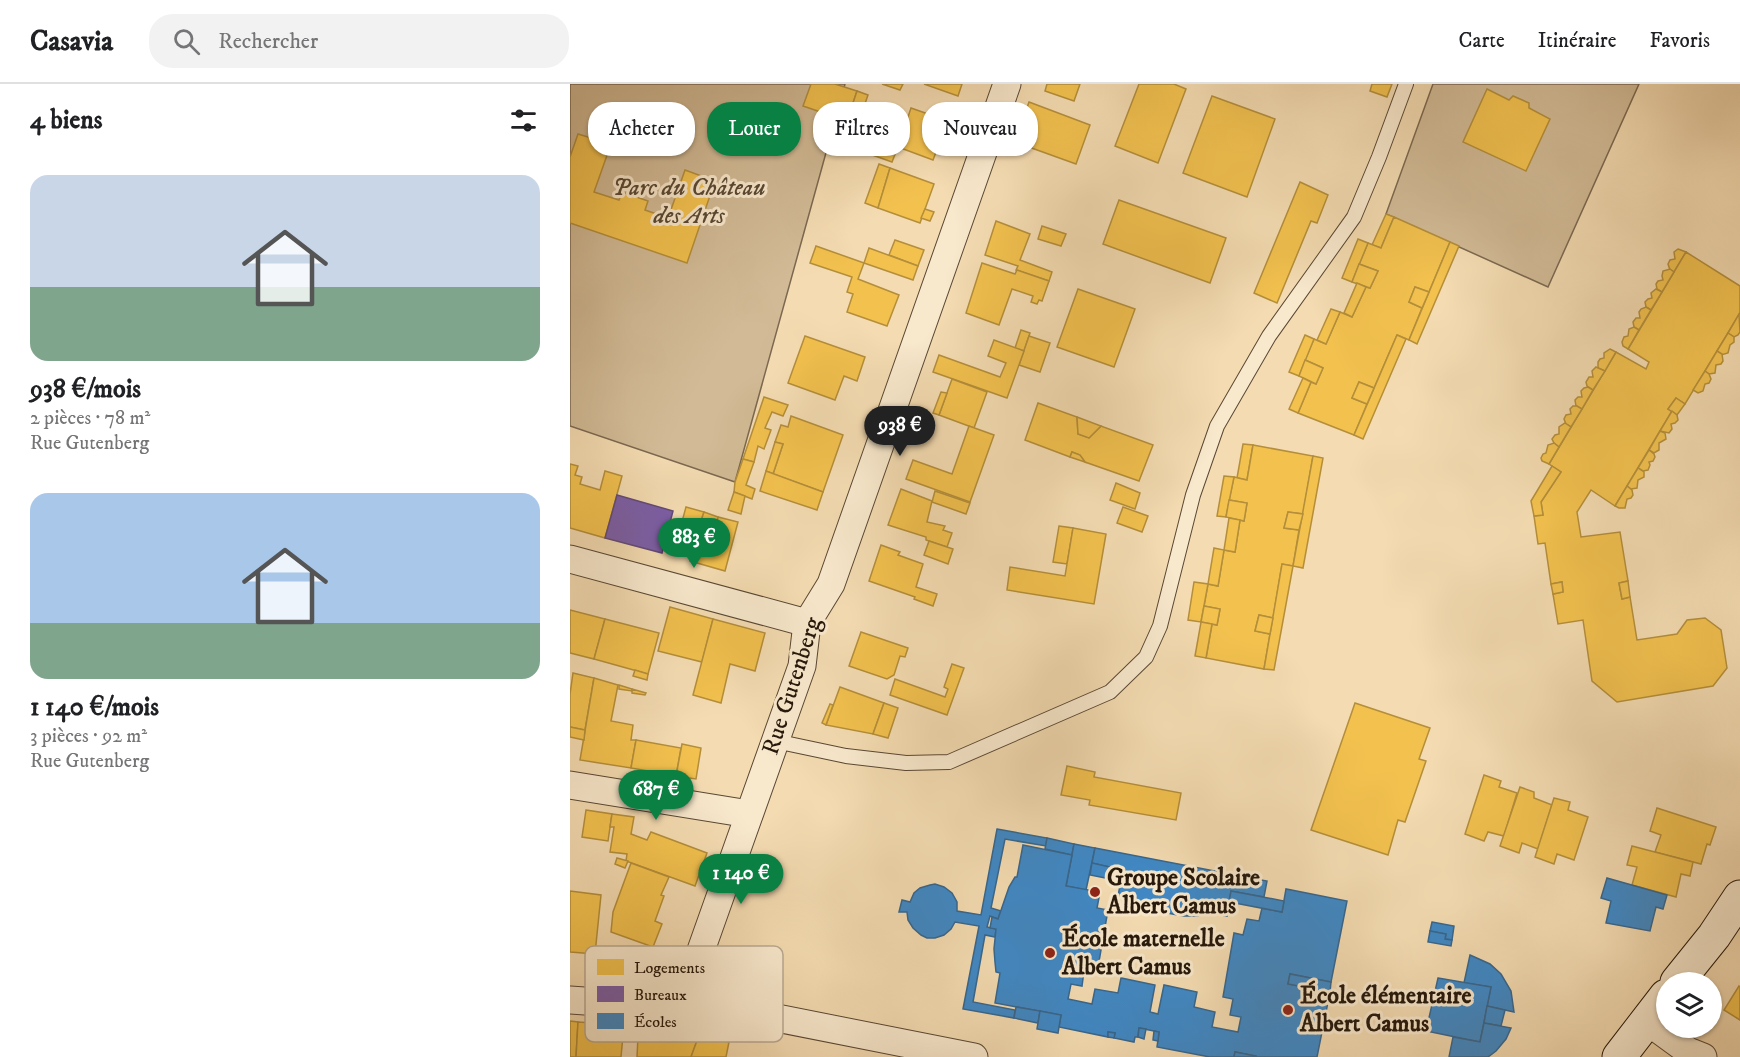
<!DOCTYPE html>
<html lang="fr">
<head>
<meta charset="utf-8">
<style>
  :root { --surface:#fff; --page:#f2f2f2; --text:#202124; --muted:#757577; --line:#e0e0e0; --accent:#0b8043 }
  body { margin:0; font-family:"IM FELL DW Pica",serif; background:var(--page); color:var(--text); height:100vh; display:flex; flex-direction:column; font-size:22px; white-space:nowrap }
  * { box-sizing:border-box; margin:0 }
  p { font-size:20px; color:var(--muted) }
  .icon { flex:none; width:33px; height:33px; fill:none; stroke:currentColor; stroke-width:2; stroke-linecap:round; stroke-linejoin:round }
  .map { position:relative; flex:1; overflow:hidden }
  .side { display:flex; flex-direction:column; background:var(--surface); width:570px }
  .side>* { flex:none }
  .hud { position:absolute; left:18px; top:18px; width:570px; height:54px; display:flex; gap:12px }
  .controls { position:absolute; left:1086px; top:888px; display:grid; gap:12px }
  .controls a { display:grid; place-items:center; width:66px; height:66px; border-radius:50%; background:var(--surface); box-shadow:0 2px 4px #0004; font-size:30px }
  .price { position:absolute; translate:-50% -51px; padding:0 14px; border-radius:21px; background:var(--accent); color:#fff; font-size:20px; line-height:39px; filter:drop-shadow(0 2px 3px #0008) }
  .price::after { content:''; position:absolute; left:50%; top:36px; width:18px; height:14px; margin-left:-9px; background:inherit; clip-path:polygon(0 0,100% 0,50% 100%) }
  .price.on { background:#222; color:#fff }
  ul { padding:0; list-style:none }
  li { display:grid; align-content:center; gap:12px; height:318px; padding:0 30px }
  li span { display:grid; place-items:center; height:186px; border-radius:18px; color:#555 }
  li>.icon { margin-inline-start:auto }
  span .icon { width:108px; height:108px; fill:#fffc; stroke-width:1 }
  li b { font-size:26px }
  h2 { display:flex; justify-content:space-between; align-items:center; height:72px; padding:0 30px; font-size:26px }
  .pill { padding:0 21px; border-radius:24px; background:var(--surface); box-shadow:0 2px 4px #0004; font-size:21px; line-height:54px }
  .pill.on { background:var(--accent); color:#fff }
  header { display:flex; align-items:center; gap:36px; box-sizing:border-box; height:84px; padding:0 30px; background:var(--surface); border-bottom:2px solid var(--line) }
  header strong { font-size:28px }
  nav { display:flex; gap:33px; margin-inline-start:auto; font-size:21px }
  .search { width:420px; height:54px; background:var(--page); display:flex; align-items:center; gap:15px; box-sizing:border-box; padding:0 21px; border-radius:24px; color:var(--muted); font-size:22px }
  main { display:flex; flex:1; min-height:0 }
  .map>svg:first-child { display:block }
  .green { fill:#d1ba95; stroke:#7b6850; stroke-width:1.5 }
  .homes { fill:#f2c14e; stroke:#b48e3a; stroke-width:1.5 }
  .offices { fill:#7b5ea7; stroke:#614978; stroke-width:1.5 }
  .schools { fill:#3f88c5; stroke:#37668d; stroke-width:1.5 }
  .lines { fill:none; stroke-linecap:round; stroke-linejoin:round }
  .lane-casing { stroke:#594834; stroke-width:16 }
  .street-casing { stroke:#594834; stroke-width:29 }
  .secondary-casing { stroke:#25170a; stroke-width:35 }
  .lane { stroke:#f8e8cc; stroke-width:14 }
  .street { stroke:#f8e8cc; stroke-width:27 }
  .secondary { stroke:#f8e8cc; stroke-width:33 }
  .poi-dot { fill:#8f2418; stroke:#f8e8cc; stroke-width:2 }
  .labels { text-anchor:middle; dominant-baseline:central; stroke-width:6; stroke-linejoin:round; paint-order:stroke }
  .park-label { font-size:24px; font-style:italic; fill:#594834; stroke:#f8e8cc }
  .street-label { font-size:24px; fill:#25170a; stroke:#f8e8cc }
  .poi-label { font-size:24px; font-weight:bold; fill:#25170a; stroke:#f8e8cc; text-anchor:start }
  .key { fill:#f8e8cc; stroke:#b9a992; stroke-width:1.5 }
  .key-label { font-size:16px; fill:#25170a }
</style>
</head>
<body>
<header>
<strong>Casavia</strong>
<div class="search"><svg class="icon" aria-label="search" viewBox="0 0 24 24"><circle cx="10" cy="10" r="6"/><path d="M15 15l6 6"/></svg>Rechercher</div>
<nav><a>Carte</a><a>Itinéraire</a><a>Favoris</a></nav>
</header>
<main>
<section class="side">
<h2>4 biens<svg class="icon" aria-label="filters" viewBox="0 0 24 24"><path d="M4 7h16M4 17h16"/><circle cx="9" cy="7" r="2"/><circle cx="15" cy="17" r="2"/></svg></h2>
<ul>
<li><span style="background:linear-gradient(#c9d6e8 60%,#7fa58c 0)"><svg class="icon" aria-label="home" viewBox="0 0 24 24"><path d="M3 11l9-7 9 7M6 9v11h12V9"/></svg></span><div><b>938 €/mois</b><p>2 pièces · 78 m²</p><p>Rue Gutenberg</p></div></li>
<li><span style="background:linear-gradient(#a9c7e8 70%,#7fa58c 0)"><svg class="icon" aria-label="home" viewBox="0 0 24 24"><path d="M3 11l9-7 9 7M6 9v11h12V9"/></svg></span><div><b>1 140 €/mois</b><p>3 pièces · 92 m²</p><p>Rue Gutenberg</p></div></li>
</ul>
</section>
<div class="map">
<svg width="1170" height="973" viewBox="0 0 1170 973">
  <rect width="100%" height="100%" fill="#f4dbb1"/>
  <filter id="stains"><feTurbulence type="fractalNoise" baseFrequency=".00333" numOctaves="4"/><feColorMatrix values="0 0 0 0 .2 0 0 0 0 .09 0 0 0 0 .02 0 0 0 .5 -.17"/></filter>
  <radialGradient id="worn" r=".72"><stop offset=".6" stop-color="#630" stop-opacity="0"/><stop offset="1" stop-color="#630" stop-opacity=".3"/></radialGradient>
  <g class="green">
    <path d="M0,0h275l-110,398 -165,-56z"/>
    <path d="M863,0h206l-91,203 -162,-73z"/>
  </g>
  <g class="homes">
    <path d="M241,0h24l22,7 -10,30 -44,-15z"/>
    <path d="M312,0h21l-3,6z"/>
    <path d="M354,0h38l-4,12z"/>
    <path d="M477,0h33l-6,17 -29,-10z"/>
    <path d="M569,0h35l12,5 -28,74 -43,-17z"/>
    <path d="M802,0h20l-5,13 -17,-6z"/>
    <path d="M917,5l22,11 4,-4 16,7v5l21,11 -24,52 -63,-29z"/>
    <path d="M287,7l11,4 -10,29 -11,-3z"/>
    <path d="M642,12l63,23 -28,78 -64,-24z"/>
    <path d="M459,18l61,23 -14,39 -61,-22z"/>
    <path d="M341,24l37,13 -5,13 3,2 1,7 -4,4h-5l-5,13 -35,-13z"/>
    <path d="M285,48l43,15 -6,15 -42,-15z"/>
    <path d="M8,50l33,10 -17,48 25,8 3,-8 26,9 -3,9 23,8 17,-48 30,11 -28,82 -117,-40v-66z"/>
    <path d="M309,80l11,4 -12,40 -13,-5z"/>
    <path d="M320,84l44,16 -14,39 -42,-15z"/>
    <path d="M730,98l28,13 -11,28 -6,-2 -34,82 -23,-10z"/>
    <path d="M549,116l107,38 -16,45 -107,-39z"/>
    <path d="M355,125l9,3 -4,9 -9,-3z"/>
    <path d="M816,130l8,3 -13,31 -9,-3z"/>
    <path d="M824,133l56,25 -21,50 -14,-5 -6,15 13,6 -13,32 -12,-5 -23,53 -15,-6 -7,16 15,6 -13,31 -56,-22 13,-31 5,2 7,-16 -18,-8 9,-21 12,5 14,-32 12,5 14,-30 4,1 8,-17 -19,-7 9,-21 13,5z"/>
    <path d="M426,137l34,13 -10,26 32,12 -3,9 -33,-11 2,-4 -33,-11z"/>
    <path d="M472,142l24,8 -5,12 -23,-7z"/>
    <path d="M788,155l10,4 -16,39 -10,-4z"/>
    <path d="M325,156l29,10 -6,16 -29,-11z"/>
    <path d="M880,158l9,4 -42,98 -8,-4z"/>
    <path d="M246,162l48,17 -6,16 41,16 -12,31 -40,-14 6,-18 -6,-2 5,-15 -42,-14z"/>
    <path d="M299,164l49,18 -5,14 -49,-17z"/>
    <path d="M1108,165l8,3 -12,20 -4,-2 -2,-6 2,-4 5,-1 -1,-7z"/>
    <path d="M1116,168l54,34v27l-55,91 -9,-6 -8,11 4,2 -57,95 -24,-16 -14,22 4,25 39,-5 8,49 -9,2 3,16 8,-2 7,43 40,-6 10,-14 18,-2 16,12 6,38 -14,18 -96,16 -25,-21 -9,-61 -25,4 -5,-30 10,-2 -1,-10 -11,2 -6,-41 -7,1 -4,-28 9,-1 -2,-13 20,-30 -12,-8 67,-112 30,17 3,-7 -21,-13z"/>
    <path d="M412,179l33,11 2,-4 32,11 -7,20 -3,-1 -2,4 -6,-2 2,-6 -21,-7 -13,36 -33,-12z"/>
    <path d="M789,180l19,7 -8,17 -18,-6z"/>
    <path d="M1100,185l4,3 -12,20 -5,-3 -1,-5 2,-3 5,-1 -1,-4 1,-5z"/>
    <path d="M787,199l9,4 -14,30 -8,-4z"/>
    <path d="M845,203l14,5 -7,16 -13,-6z"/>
    <path d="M508,205l57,20 -21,58 -57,-20z"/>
    <path d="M1086,205l6,3 -11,18 -5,-3 -1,-5 3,-3 4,-1 -1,-5z"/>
    <path d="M1076,223l5,3 -12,20 -5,-3 -1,-5 3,-4h4l-1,-6 2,-3z"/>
    <path d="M761,225l9,3 -14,32 -9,-4z"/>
    <path d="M1169,230l1,18 -2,3 -4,2 -6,-4z"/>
    <path d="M1064,243l5,3 -11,19 -5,-3 -1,-4 2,-5 4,-1 1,-7z"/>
    <path d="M451,246l9,3 -6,18 -9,-3z"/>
    <path d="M1158,249l6,4v5l-4,3 -2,8 -7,2 -4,-4z"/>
    <path d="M735,251l9,4 -15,37 -10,-4z"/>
    <path d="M827,251l9,4 -43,100 -9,-4z"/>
    <path d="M235,252l60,21 -8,24 -13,-5 -9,24 -47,-17z"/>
    <path d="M459,252l21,7 -10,29 -21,-7z"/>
    <path d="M424,256l30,11 -17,47 -74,-26 6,-17 61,22 6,-14 -18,-7z"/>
    <path d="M1040,265l6,3 -11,19 -7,-3v-6l2,-3 4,-1v-5z"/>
    <path d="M1147,267l5,3 1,7 -2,3 -5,1 -1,8 -6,1 -4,-3z"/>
    <path d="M735,276l18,8 -7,16 -17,-8z"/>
    <path d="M1026,283l9,4 -12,19 -6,-4 -1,-4 3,-5h4l-1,-6z"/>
    <path d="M1135,287l4,3 2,5 -2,4 -4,1 -2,7 -5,2 -5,-3z"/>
    <path d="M733,294l8,4 -13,31 -9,-4z"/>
    <path d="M382,295l35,13 -13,36 -35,-13z"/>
    <path d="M789,298l15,6 -7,16 -15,-6z"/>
    <path d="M1018,303l5,3 -11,19 -6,-3 -1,-6 3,-3h4l-1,-6 3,-3z"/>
    <path d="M371,308l6,1 -8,22 -6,-2z"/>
    <path d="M194,313l24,8 -5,11 -11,-4 -7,16 6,2 -7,19 -6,-3 -4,16 -11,-3z"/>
    <path d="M1106,314l9,6 -8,11 -9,-6z"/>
    <path d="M468,319l39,14 1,17 11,4 12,-12 52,19 -14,36 -54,-19 -5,-7 -8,-3 -2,5 -45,-17z"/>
    <path d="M1003,322h4l5,3 -11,18 -5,-3 -2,-5 2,-4 5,-1 -1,-5z"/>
    <path d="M1102,327l5,4 1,5 -3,3 -4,1 1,5 -3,4 -9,-2z"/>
    <path d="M221,332l52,19 -20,57 -50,-18 10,-30 -8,-2 6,-17 7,2z"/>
    <path d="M507,333l24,9 -12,12 -11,-4z"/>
    <path d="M995,339l6,4 -12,20 -5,-4 -2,-4 3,-4 4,-1v-7z"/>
    <path d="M399,342l25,9 -24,67 -64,-23 7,-19 39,14z"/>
    <path d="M1090,347l5,2 1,6 -7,4v7l-5,3 -5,-3z"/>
    <path d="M205,358l8,2 -10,30 -7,-3z"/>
    <path d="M984,359l5,4 -10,17 -7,-3 -1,-3 2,-4 3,-1 2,-8z"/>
    <path d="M673,360l10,1 -6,35 -10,-2z"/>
    <path d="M683,361l60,11 -10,58 -15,-2 -4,16 15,2 -6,36 -11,-2 -9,54 -14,-3 -4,16 15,3 -6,35 -58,-11 6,-34 5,1 3,-16 -16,-3 4,-22 10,2 6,-36 11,2 5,-32 4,1 3,-18 -18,-3 5,-23 13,3z"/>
    <path d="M1079,366l5,4 1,3 -2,4 -4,1 1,3 -2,5 -5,1 -5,-3z"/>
    <path d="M502,368l8,3 5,7 -15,-5z"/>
    <path d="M743,372l10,2 -20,110 -10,-2z"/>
    <path d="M173,375l11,3 -8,23 9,4 -3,10 -18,-7 1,-10z"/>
    <path d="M0,380l8,2 -3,9 7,2 -2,7 20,6 5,-19 17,5 -17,62 -35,-10z"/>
    <path d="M982,382l9,6 -20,30 2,13 -9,1 -3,-15z"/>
    <path d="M1068,384l6,4v5l-6,3 -1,8 -6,1 -4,-3z"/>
    <path d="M196,387l57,21 -6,18 -57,-19z"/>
    <path d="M654,392l10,1 -8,40 -9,-1z"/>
    <path d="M546,399l24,10 -5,16 -25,-9z"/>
    <path d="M1057,402l5,4 1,5 -2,3 -4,1 -2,9h-6l-4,-2z"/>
    <path d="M331,405l31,12 -5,21 18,4 -2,4 9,3 -5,14 -21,-7v-3l-38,-12z"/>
    <path d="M365,407l35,12 -4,11 -34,-12z"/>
    <path d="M164,408l11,4 -4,18 -13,-4z"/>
    <path d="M659,416l18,3 -3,18 -18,-4z"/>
    <path d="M116,423l18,5 -3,9 15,3 2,-7 20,5 -13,49 -35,-10 3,-9 -18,-5z"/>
    <path d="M553,423l25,9 -6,16 -25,-9z"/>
    <path d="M134,428l14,5 -2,7 -15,-3z"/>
    <path d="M718,428l15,2 -4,16 -15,-2z"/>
    <path d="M659,434l11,2 -5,32 -11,-2z"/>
    <path d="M489,442l14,2 -6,36 -14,-2z"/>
    <path d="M503,444l33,6 -12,70 -87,-14 3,-23 55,9z"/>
    <path d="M359,457l24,8 -5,15 -24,-9z"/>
    <path d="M311,461l19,7 -2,3 25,9 -7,23 21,7 -4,12 -19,-7 1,-2 -46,-16z"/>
    <path d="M644,464l10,2 -6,36 -10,-2z"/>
    <path d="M712,480l11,2 -19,104 -10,-1z"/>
    <path d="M1058,497l2,16 -8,2 -3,-16z"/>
    <path d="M624,498l14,2 -7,38 -13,-2z"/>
    <path d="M992,498l1,10 -10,2 -2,-10z"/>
    <path d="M634,522l16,3 -3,16 -16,-3z"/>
    <path d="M100,523l43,12 -11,43 -44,-11z"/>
    <path d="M0,526l35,9 -11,40 -24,-6z"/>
    <path d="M689,531l14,3 -3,16 -15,-3z"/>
    <path d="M35,535l54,14 -11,41 -54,-15z"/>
    <path d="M143,535l52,14 -10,38 -25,-7 -9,39 -28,-8z"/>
    <path d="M631,538l11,2 -6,34 -11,-2z"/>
    <path d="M291,548l47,16 -3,9 -5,-1 -6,19 -7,4 -38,-13z"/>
    <path d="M382,580l12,4 -17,47 -57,-20 5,-16 50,18 3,-8 -4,-2z"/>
    <path d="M65,586l13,4 -1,6 -14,-4z"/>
    <path d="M3,589l21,5 -9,52 -15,-3v-33z"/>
    <path d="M24,594l24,7 -7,36 22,4 -2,15h5l-5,28 -51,-8z"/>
    <path d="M49,601l13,4v2l-13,-2z"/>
    <path d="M270,603l44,16 -11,31 -47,-9z"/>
    <path d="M62,605l14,4 -1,2 -13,-2z"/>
    <path d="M314,619l14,5 -10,30 -15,-4z"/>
    <path d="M785,619l75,25 -11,31 7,2 -21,61 -7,-2 -10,35 -77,-25z"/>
    <path d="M260,620l3,1 -7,20 -4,-2z"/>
    <path d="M0,643l15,3 -1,10 -14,-3z"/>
    <path d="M66,656l45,8 -5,28 -45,-8z"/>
    <path d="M112,660l19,4 -5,31 -20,-3z"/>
    <path d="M497,682l28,6 -1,5 87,16 -5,27 -87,-15 1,-5 -29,-5z"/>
    <path d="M914,691l17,6 -2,6 18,6 -13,43 -16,-4 -4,9 -19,-7z"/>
    <path d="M950,703l14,5v6l18,7 -14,44 -16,-6 -3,10 -19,-7z"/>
    <path d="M984,714l16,4 -2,8 20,7 -14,43 -17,-6 -3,10 -19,-7z"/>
    <path d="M1087,724l59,19 -6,18 -3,-1 -6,20 -46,-12 6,-17 -11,-4z"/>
    <path d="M16,726l26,4 -4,27 -26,-4z"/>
    <path d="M42,730l22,3 -3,17 16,6 4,-8 56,21 -12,33 -69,-25 1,-7 -17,-2 4,-25h-4z"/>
    <path d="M1062,762l61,16 -3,14 -9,-2 -5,23 -44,-12 5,-18 -10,-2z"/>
    <path d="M47,774l11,3 -3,7 -10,-4z"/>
    <path d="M61,779l38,14 -8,18 3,1 -9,25 7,3 -9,23 -42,-15 2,-20z"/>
    <path d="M0,807l31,4 -6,59 -25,-2z"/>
    <path d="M1169,902l1,1v33l-16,-10z"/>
    <path d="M0,937l8,1 -2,35h-6z"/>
    <path d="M8,938l46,3 -3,32h-45z"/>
    <path d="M87,943l44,3 -10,27h-54l1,-21 18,1z"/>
    <path d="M129,951l30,7 -3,15h-35z"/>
  </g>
  <path class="offices" d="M47,411l56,16 -11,42 -57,-15z"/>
  <g class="schools">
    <path d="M427,745l50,9 -1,8 -41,-7 -14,69 10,3 -3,8 -8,-3 -3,11 9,2 -1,8 -10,-2 -12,67 42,8 -1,8 -51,-9 16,-83 -24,-4 -4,7 -7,6 -9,3h-8l-6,-3 -8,-7 -5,-8 -1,-8h-8l3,-12 8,2 4,-9 6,-5 10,-3 5,-1 9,3 8,6 5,9v9l24,4z"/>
    <path d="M477,754l27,6 -2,11 -27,-6z"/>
    <path d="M504,760l21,4 -9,42 -20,-4z"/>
    <path d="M453,761l49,10 -6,31 34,6 -3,16 11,2 -11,63 -13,-2 -2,15 -11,-2 -3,15 24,5 3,-15 23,4 3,-15 34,7 -5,27 8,2 6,-29 33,7 -3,15 21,5 -3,15 26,5 3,-15 -11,-2 3,-16 -10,-2 11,-64 9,2 4,-16 12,2 3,-13 20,4 4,-23 61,12 -16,81 -41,-8 -2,10 42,8 -13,65h-61v-1l-21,-4 -1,5h-24l-53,-10 2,-15 -20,-4 -1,9h-3l-1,5 -20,-4 1,-5 -7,-1v5l-49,-10 2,-12 -66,-12 5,-30 -4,-1 -1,-10 -1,-13 2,-20 -6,-1 2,-11 6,2 11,-32 6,-10h2z"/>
    <path d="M525,764l172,33 -3,16 -33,-6 -4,25 -15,-3 -16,3h-13l-21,-4 -26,-13 -18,-3 5,-26 -31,-7z"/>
    <path d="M522,779l31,7 -2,11 -31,-6z"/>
    <path d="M1037,794l60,17 -4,14 -7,-2 -6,24 -44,-8 5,-22 -10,-3z"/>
    <path d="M661,807l53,10 -2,11 -53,-10z"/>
    <path d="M862,838l22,4 -2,14 -7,-1 1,-5 -16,-3z"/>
    <path d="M860,847l16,3 -1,5 7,1 -1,6 -23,-4z"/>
    <path d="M900,871l20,9 11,10 10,17 3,21 -27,-6 4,-19 -27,-4z"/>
    <path d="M720,890l41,8 -1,10 -42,-8z"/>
    <path d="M868,894l53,9 -11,55 -54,-11z"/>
    <path d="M917,922l18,4 -4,16 -17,-3z"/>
    <path d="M446,923l24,4 -2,12 -24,-5z"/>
    <path d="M470,927l21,4 -3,18 -21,-4z"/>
    <path d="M914,939l27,5 -5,11 -10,12 -8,6h-39l4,-20 27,5z"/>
    <path d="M569,944l7,1 -2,10 -6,-2z"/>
    <path d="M584,947l5,1 -1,9 -5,-1z"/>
    <path d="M538,948l7,1 -1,5 -6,-1z"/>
    <path d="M665,968l21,4v1h-22z"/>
  </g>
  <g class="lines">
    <g class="lane-casing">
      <path id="lane" d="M205,657l71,15 60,7 43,-1 161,-70 36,-35 14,-31 33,-131 24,-69 52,-90 85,-119 25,-60 27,-73"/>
    </g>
    <g class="street-casing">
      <g id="street">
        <path d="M0,475l237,64"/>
        <path d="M0,701l179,29"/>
        <path d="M121,901l3,-15 108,-304 5,-43 24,-39 176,-500"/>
        <path d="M121,901l13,14 17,8 253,50"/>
        <path d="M0,916l57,4 33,-4 31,-15"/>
        <path d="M1077,937l41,30 15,6"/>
      </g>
    </g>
    <g class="secondary-casing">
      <g id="secondary">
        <path d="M1107,898l37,-46 26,-39"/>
        <path d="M1049,973l47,-61"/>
      </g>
    </g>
    <use href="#lane" class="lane"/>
    <use href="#street" class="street"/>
    <use href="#secondary" class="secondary"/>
  </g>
  <g class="poi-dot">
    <circle cx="525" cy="808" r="6"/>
    <circle cx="480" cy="869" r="6"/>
    <circle cx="718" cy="926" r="6"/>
  </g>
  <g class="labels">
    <g class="park-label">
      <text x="119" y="104">Parc du Château<tspan x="119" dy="28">des Arts</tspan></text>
    </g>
    <g class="street-label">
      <text transform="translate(222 602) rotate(-72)">Rue Gutenberg</text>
    </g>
    <g class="poi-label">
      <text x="537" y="794">Groupe Scolaire<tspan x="537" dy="28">Albert Camus</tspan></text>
      <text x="492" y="855">École maternelle<tspan x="492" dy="28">Albert Camus</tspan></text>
      <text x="730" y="912">École élémentaire<tspan x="730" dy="28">Albert Camus</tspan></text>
    </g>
  </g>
  <rect x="15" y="862" width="198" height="96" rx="9" class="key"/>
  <rect x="27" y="875" width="27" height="16" fill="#f2c14e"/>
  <rect x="27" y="902" width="27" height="16" fill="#7b5ea7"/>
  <rect x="27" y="929" width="27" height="16" fill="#3f88c5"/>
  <g class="key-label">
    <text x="64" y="889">Logements</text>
    <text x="64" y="916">Bureaux</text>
    <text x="64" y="943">Écoles</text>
  </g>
  <rect width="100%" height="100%" filter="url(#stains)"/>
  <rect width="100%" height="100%" fill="url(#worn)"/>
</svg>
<div class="controls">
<a><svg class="icon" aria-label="layers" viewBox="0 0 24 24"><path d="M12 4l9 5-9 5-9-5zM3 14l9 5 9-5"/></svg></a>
</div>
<b class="price on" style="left:330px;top:373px">938 €</b>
<b class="price" style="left:124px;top:485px">883 €</b>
<b class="price" style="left:86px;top:737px">687 €</b>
<b class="price" style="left:171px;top:821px">1 140 €</b>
<div class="hud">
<a class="pill">Acheter</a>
<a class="pill on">Louer</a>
<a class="pill">Filtres</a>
<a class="pill">Nouveau</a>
</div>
</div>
</main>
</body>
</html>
